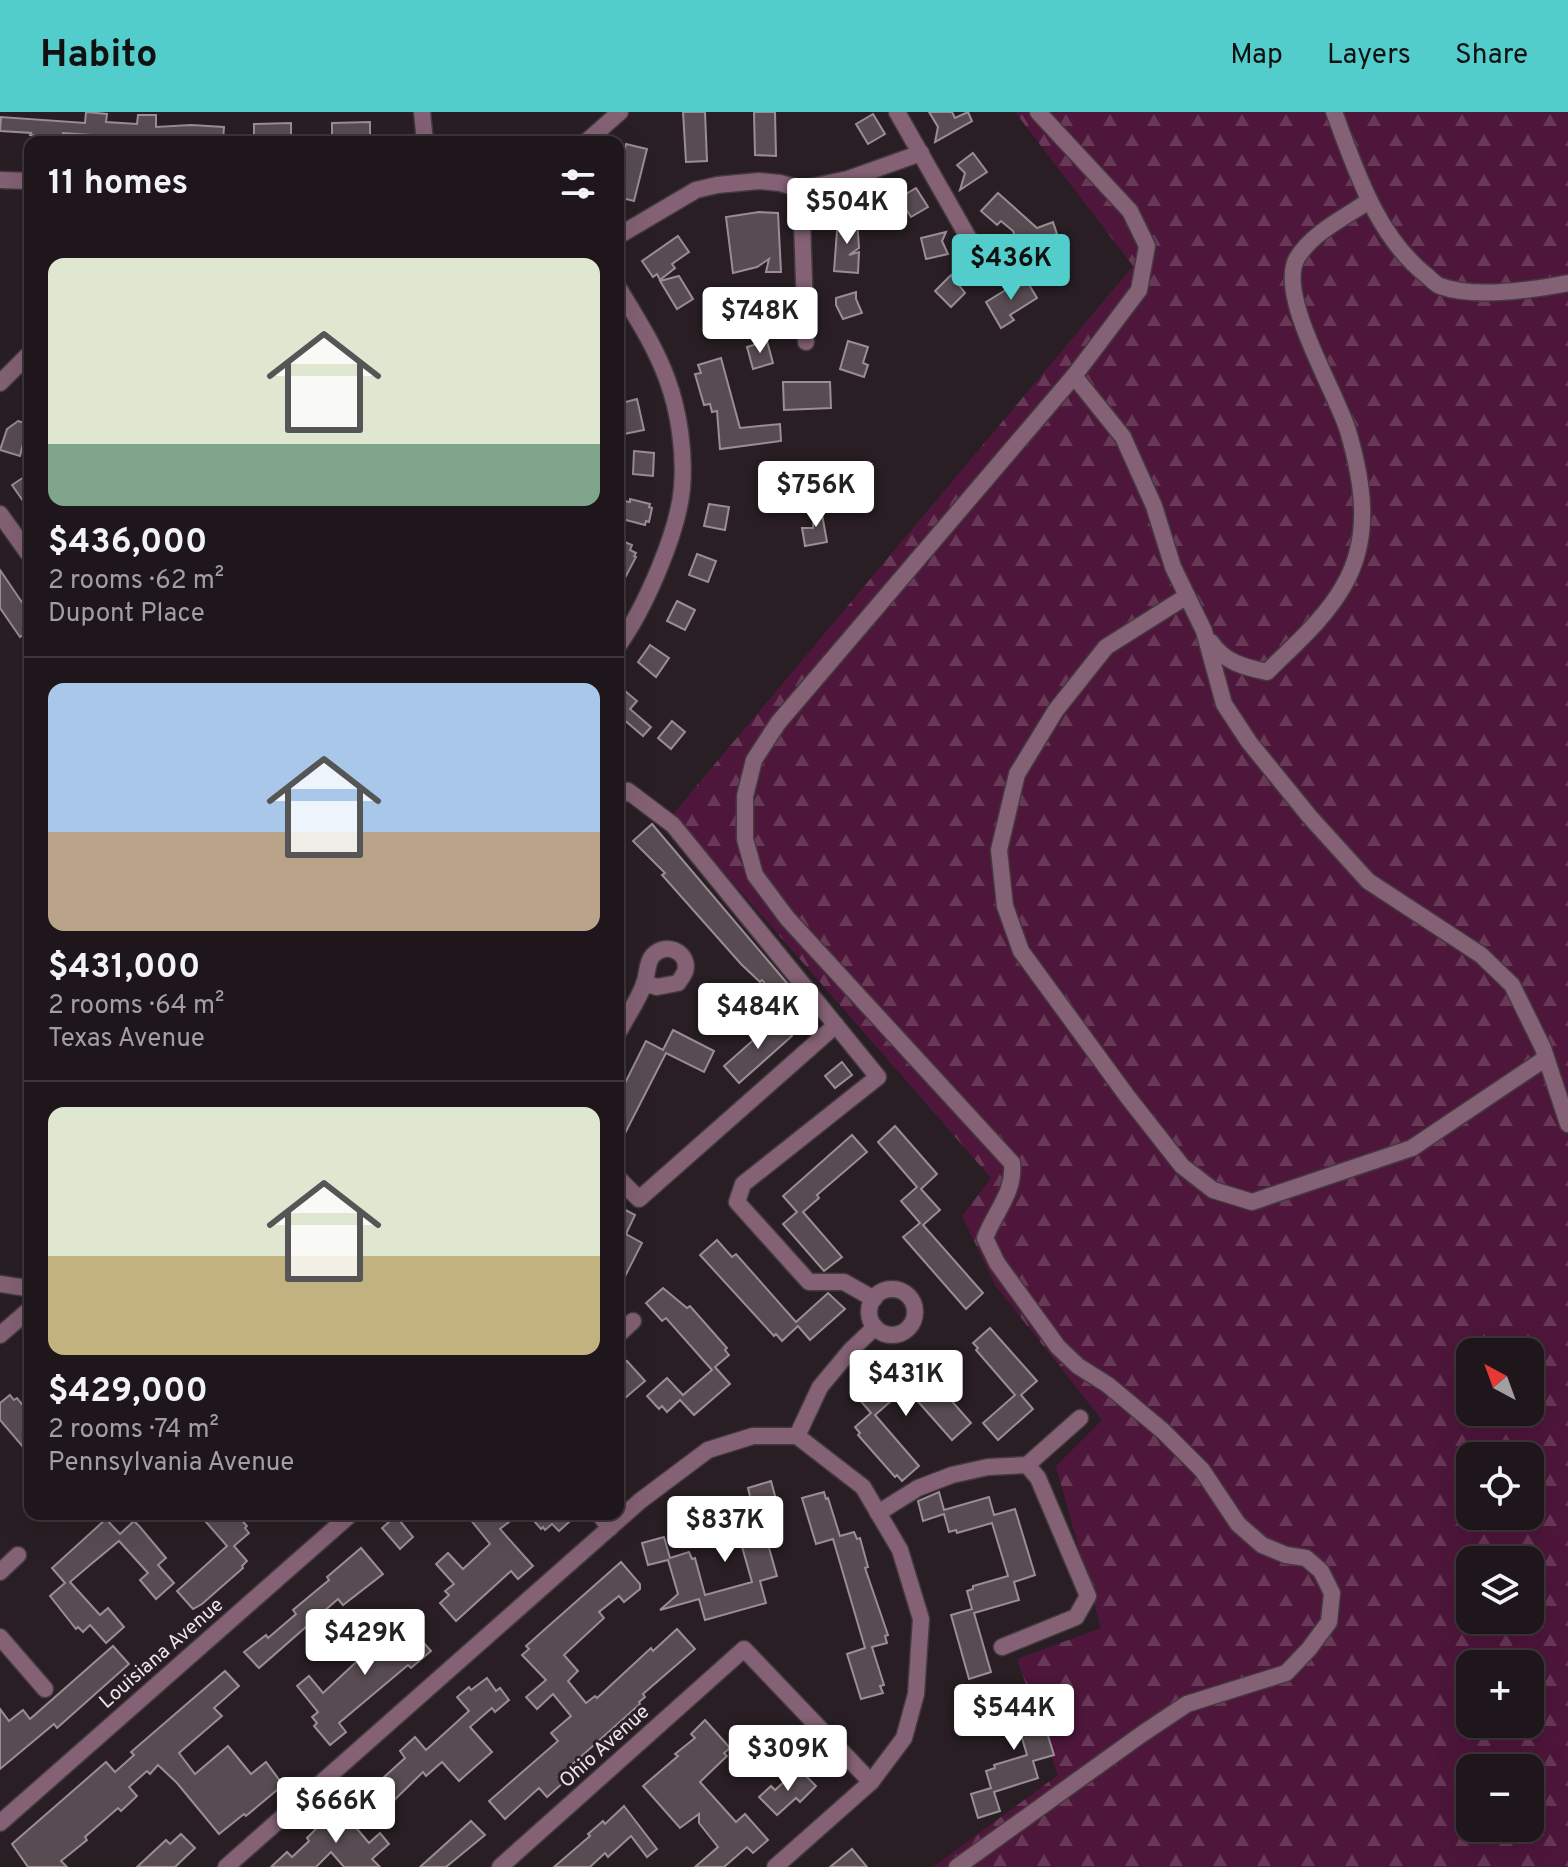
<!DOCTYPE html>
<html lang="en">
<head>
<meta charset="utf-8">
<style>
  :root { --surface:#1e161a; --page:#261f23; --text:#f1f3f6; --muted:#a19fa2; --line:#3c3539; --accent:#52cdcb }
  body { margin:0; font-family:Overpass,sans-serif; background:var(--page); color:var(--text); height:100vh; display:flex; flex-direction:column; font-size:30px; white-space:nowrap }
  * { box-sizing:border-box; margin:0 }
  p { font-size:26px; color:var(--muted) }
  .icon { flex:none; width:44px; height:44px; fill:none; stroke:currentColor; stroke-width:2; stroke-linecap:round; stroke-linejoin:round }
  .map { position:relative; flex:1; overflow:hidden }
  .drawer { position:absolute; left:24px; top:24px; width:600px; height:1384px; display:flex; flex-direction:column; background:var(--surface); border-radius:16px; box-shadow:0 8px 32px #0002,0 0 0 2px var(--line) }
  .drawer>* { flex:none }
  .needle { width:52px; rotate:319deg }
  .tools { position:absolute; left:1456px; top:1226px; display:grid; gap:16px }
  .tools a { display:grid; place-items:center; width:88px; height:88px; border-radius:16px; background:var(--surface); box-shadow:0 8px 32px #0002,0 0 0 2px var(--line); font-size:40px }
  .price { position:absolute; translate:-50% -68px; padding:0 18px; border-radius:8px; background:#fff; color:#222; font-size:26px; line-height:52px; filter:drop-shadow(0 2px 4px #0008) }
  .price::after { content:''; position:absolute; left:50%; top:48px; width:24px; height:18px; margin-left:-12px; background:inherit; clip-path:polygon(0 0,100% 0,50% 100%) }
  .price.active { background:var(--accent); color:#111 }
  ul { padding:0; list-style:none }
  li { display:grid; align-content:center; gap:16px; height:424px; padding:0 24px }
  li+li { border-top:2px solid var(--line) }
  li span { display:grid; place-items:center; height:248px; border-radius:16px; color:#555 }
  li>.icon { margin-inline-start:auto }
  span .icon { width:144px; height:144px; fill:#fffc; stroke-width:1 }
  li b { font-size:34px }
  h2 { display:flex; justify-content:space-between; align-items:center; height:96px; padding:0 24px; font-size:34px }
  header { display:flex; align-items:center; gap:48px; box-sizing:border-box; height:112px; padding:0 40px; background:var(--accent); color:#111 }
  header strong { font-size:38px }
  nav { display:flex; gap:44px; margin-inline-start:auto; font-size:28px }
  .map>svg:first-child { display:block }
  .forest { fill:url(#forest-firs); fill-rule:evenodd }
  .building { fill:#584c52; stroke:#9a8d94; stroke-width:2 }
  .lines { fill:none; stroke-linecap:round; stroke-linejoin:round }
  .minor-casing { stroke:#433a3f; stroke-width:19 }
  .minor { stroke:#846175; stroke-width:16 }
  .labels { text-anchor:middle; dominant-baseline:central; stroke-width:6; stroke-linejoin:round; paint-order:stroke }
  .street-label { font-size:20px; fill:#ece5e9; stroke:#281e23 }
</style>
</head>
<body>
<header>
<strong>Habito</strong>
<nav><a>Map</a><a>Layers</a><a>Share</a></nav>
</header>
<div class="map">
<svg width="1568" height="1755" viewBox="0 0 1568 1755">
  <defs>
    <pattern id="forest-firs" width="22" height="20" patternUnits="userSpaceOnUse" patternTransform="scale(2)"><rect width="22" height="20" fill="#4e163b"/><path d="M5 1l3.5 6h-7zM16 11l3.5 6h-7z" fill="#683857"/></pattern>
  </defs>
  <rect width="100%" height="100%" fill="#281e23"/>
  <path class="forest" d="M1015,0h553v1755h-635l125,-92 -41,-116 84,-31 -45,-162 46,-46 -107,-135 -33,-69 29,-38 -318,-364 460,-548zM1470,1240h60v60h-60zM1470,1344h60v60h-60zM1470,1448h60v60h-60zM1470,1552h60v60h-60zM1470,1656h60v60h-60z"/>
  <g class="building">
    <path d="M86,0l21,2 -1,8 31,2 1,-9h18v12l35,-2 33,2 -1,13 -6,-1v3h-113l-13,-2v-5l-28,-2 -1,8 -26,-2 1,-3 -7,-1 1,-2 -31,-2 1,-14 84,6z"/>
    <path d="M683,0h22l2,49 -21,1z"/>
    <path d="M754,0h21l1,44 -21,-1z"/>
    <path d="M929,0h23l3,6 13,-6 4,9 -37,21 3,-15z"/>
    <path d="M873,2l12,20 -17,10 -12,-20z"/>
    <path d="M370,10v19l-38,-2v-16z"/>
    <path d="M291,11v18l-24,1v-4l-13,1v-15z"/>
    <path d="M626,32l21,5 -13,52 -16,-4v-20z"/>
    <path d="M973,41l14,19 -27,18 5,-17 -8,-8z"/>
    <path d="M916,76l12,19 -17,10 -12,-19z"/>
    <path d="M998,81l39,35 16,-6 4,12 -16,6 3,9 -19,7 -1,-3 -3,1 -8,-23 -12,-10 -4,4 -16,-14z"/>
    <path d="M759,100l19,1 3,59h-15l3,-13 -12,8 -24,6 -7,-56z"/>
    <path d="M838,105l19,2 2,29 -10,7 10,-3 -1,21 -24,-2z"/>
    <path d="M946,120l-4,9 6,13 -22,5 -5,-21z"/>
    <path d="M678,124l11,16 -17,12 3,4 -15,12 -3,-6 -4,3 -11,-16z"/>
    <path d="M951,163l14,18 -14,14 -16,-16z"/>
    <path d="M679,164l14,23 -16,10 -17,-28z"/>
    <path d="M1025,166l12,20 -27,17 4,5 -13,8 -15,-26z"/>
    <path d="M856,180v7l6,14 -19,6 -7,-14v-7z"/>
    <path d="M767,229l6,22 -20,6 -6,-22z"/>
    <path d="M848,229l20,6 -5,16 5,2 -4,12 -24,-8z"/>
    <path d="M721,246l19,70 40,-4 1,17 -61,8 -3,-38 -5,1 -2,-8 -6,1 -9,-31 6,-1 -3,-8z"/>
    <path d="M783,270h47l1,26 -47,2z"/>
    <path d="M637,287l7,31 -20,4 -6,-30z"/>
    <path d="M18,309l10,3 -8,32 -20,-6 7,-21z"/>
    <path d="M634,339l20,2 -1,23 -20,-2z"/>
    <path d="M30,361v38l-18,-26z"/>
    <path d="M630,387l20,5 -1,3 3,1 -3,14 -3,-1 -1,4 -27,-7v-18l12,2z"/>
    <path d="M815,391h5l7,39 -22,4 -3,-18h11z"/>
    <path d="M709,392l20,3 -4,23 -21,-4z"/>
    <path d="M618,427l14,6 -2,5 6,3 -2,3 2,1 -18,34z"/>
    <path d="M697,442l19,7 -8,21 -19,-7z"/>
    <path d="M0,458l30,44v17l-10,6 -20,-29z"/>
    <path d="M677,489l18,9 -10,20 -18,-9z"/>
    <path d="M650,533l19,13 -13,19 -18,-15z"/>
    <path d="M618,573l19,16 -7,8 21,18 -8,9 -21,-18 -4,5z"/>
    <path d="M672,609l13,11 -14,17 -13,-11z"/>
    <path d="M652,712l151,178 -14,12 -27,-34 -2,2 -19,-18 -79,-89 3,-2 -32,-32z"/>
    <path d="M777,907l15,17 -53,47 -15,-17z"/>
    <path d="M673,918l41,21 -10,21 -38,-19 -48,94v-50l28,-56 17,9z"/>
    <path d="M842,950l10,13 -17,13 -10,-12z"/>
    <path d="M895,1014l42,48 -16,15 19,21 -17,15 60,68 -17,16 -63,-72 17,-14 -19,-22 16,-14 -39,-45z"/>
    <path d="M852,1023l15,17 -50,43 2,3 -16,14 39,45 -18,14 -41,-47 14,-12 -14,-16z"/>
    <path d="M618,1094l17,9 -9,19 16,9 -24,47z"/>
    <path d="M717,1128l15,17 4,-3 60,68 32,-29 17,16 -35,31 -12,-14 -16,15 -6,-7 -2,2 -74,-81z"/>
    <path d="M663,1176l24,20 3,-2 37,42 -2,2 4,5 -14,12 15,17 -36,31 -14,-15 -13,12 -5,-6 -3,3 -12,-13 20,-18 16,17 29,-25 -46,-52 -4,3 -16,-18z"/>
    <path d="M990,1216l47,53 -16,14 12,14 -35,31 -15,-17 32,-28 -39,-45 2,-2 -5,-5z"/>
    <path d="M627,1249l18,20 -27,23v-35z"/>
    <path d="M894,1256l15,16 13,-12 4,5 3,-2 42,48 -19,17 -46,-52 -31,27 44,51 -17,15 -5,-6 -2,2 -37,-42 2,-2 -5,-6 16,-14 -12,-14z"/>
    <path d="M10,1283l4,5 3,-2 13,16v41l-30,-35v-17z"/>
    <path d="M771,1369l6,22 -19,6 19,67 -17,5 6,22 -61,17 -6,-21 -39,11 18,-16 -10,-34 -20,5 -6,-22 22,-6 6,21 19,-6 3,7 3,-1 10,37 47,-13 -17,-60 3,-1 -2,-7 17,-5 -5,-21z"/>
    <path d="M824,1380l2,7 2,-1 12,38 14,-4 3,7 3,-1 8,29 -3,1 23,67 -3,1 2,7 -15,4 12,38 -4,1 3,7 -22,6 -14,-45 18,-6 -32,-109 -17,5 -14,-46z"/>
    <path d="M939,1380l5,18 45,-13 5,18 21,-6 20,66 -21,7 5,18 -45,13 17,59 -22,7 -18,-64 21,-6 -5,-18 6,-2v-3l35,-10 -16,-53 -35,10 -1,-3 -7,2 -5,-18 -21,7 -5,-20z"/>
    <path d="M199,1402h37l11,12 -2,2 4,5 -15,13 13,15 -5,5 1,2 -41,36 -9,5 -16,-18 50,-45z"/>
    <path d="M466,1402h53l-19,15 33,37 -15,13 -7,-8 -55,50 -16,-18 9,-8 -4,-4 9,-7 -18,-20 12,-11 15,16 27,-25z"/>
    <path d="M528,1402h50l-19,17 -7,-7 -7,6 -2,-3 -2,2z"/>
    <path d="M396,1404l17,21 -13,12 -18,-21z"/>
    <path d="M106,1407l14,15 14,-13 6,6 26,31 -8,7 16,18 -18,16 -16,-19 8,-7 -29,-32 -29,24 -20,17 30,33 8,-7 16,19 -18,16 -16,-18 -7,7 -5,-5 -2,2 -26,-33 15,-13 -13,-15z"/>
    <path d="M361,1436l22,26 -40,31 -5,-6 -79,69 -15,-16 22,-17 2,3 28,-24 -3,-4 36,-30 -2,-3z"/>
    <path d="M621,1450l19,22v5l-16,13 -5,-6 -20,16 5,6 -40,37 14,16 -10,10 18,22 9,-7 2,2 54,-50 2,3 24,-22 18,20 -52,45 2,3 -6,5 1,2 -82,73 5,6 -16,14 -8,-9 -34,31 -16,-18 69,-60 -7,-8 20,-17 -18,-22 -16,15 -11,-12 20,-17 -24,-25 7,-6 -3,-3 18,-16z"/>
    <path d="M392,1501l3,3 3,-2 33,37 -20,17 -3,-3 -69,58 7,9 -16,13 -16,-19 3,-3 -5,-6 6,-5 -21,-26 12,-10 14,17 60,-56 -5,-5 3,-3 -3,-4z"/>
    <path d="M113,1534l16,18 -72,64 -3,-4 -54,45v-60l9,12 14,-11 7,9z"/>
    <path d="M225,1559l14,15 -25,22 8,8 -43,37 16,21 33,-28 23,28 15,-12 17,23 -37,31 -2,-2 -25,20 -42,-51 -19,-18 -8,9 -3,-3 -18,16 8,9 -16,15 -3,-3 -33,29 2,3 -26,21 6,6h-39l-16,-23 94,-82 9,10 19,-17 -3,-3z"/>
    <path d="M487,1566l9,13 4,-3 9,12 -14,12 -3,-4 -22,19 22,25 -33,29 -17,-19 -16,14 -3,-4 -45,44 -17,-18 44,-40 -5,-7 15,-14 11,13 43,-39 -12,-14 12,-10 2,3z"/>
    <path d="M1012,1577l9,27 19,-6 14,45 -21,6 5,17 -44,14 6,19 -22,7 -7,-24 20,-6 -5,-17 9,-3 -1,-3 33,-10 -10,-34 -18,6 -9,-31z"/>
    <path d="M705,1608l25,28 -6,5 3,3 -27,26 36,40 9,-8 23,26 -15,13 -6,-6 -23,20h-29l23,-20 -19,-24v-9l-19,14 -37,-42 35,-30 -3,-2 20,-16 -4,-4z"/>
    <path d="M801,1659l15,15 -16,16 -4,-4 -19,17 -18,-18 12,-11 4,4 11,-10 3,3z"/>
    <path d="M336,1692l33,39 11,-10 9,11 -17,15 8,8h-36l-13,-15 -15,15h-45l16,-15 5,5 17,-16 -2,-3 17,-17 -3,-4z"/>
    <path d="M624,1694l33,43 -10,8 -16,-21 -23,21 -3,-4 -15,14h-36l36,-31 -2,-2 15,-13 2,3z"/>
    <path d="M471,1709l14,14 -39,32h-26z"/>
    <path d="M181,1722l14,14 -20,19h-38l29,-27 4,4z"/>
    <path d="M852,1737l15,18h-37z"/>
  </g>
  <g class="lines">
    <g class="minor-casing">
      <g id="minor">
        <path d="M422,0l3,30"/>
        <path d="M897,0l84,148"/>
        <path d="M1038,0l92,99 17,35 -8,44 -65,86 49,61 31,69 19,61 31,64 20,73 25,38 61,75 58,64 113,74 31,30 31,63 25,76"/>
        <path d="M1334,0c22,58 42,123 92,163 4,3 9,9 14,11 35,13 92,4 128,-3"/>
        <path d="M586,30l34,-30"/>
        <path d="M0,68l30,1"/>
        <path d="M801,77l5,153"/>
        <path d="M618,124l78,-46 21,-5 42,-4 21,2 21,6 47,-10 73,-26"/>
        <path d="M618,175c18,30 37,59 49,92 12,32 18,74 15,109 -4,45 -37,120 -64,158"/>
        <path d="M0,271l30,-30"/>
        <path d="M0,402l30,42"/>
        <path d="M1187,484l-81,51 -50,63 -39,64 -18,76 6,56 16,45 106,145 55,70 31,24 39,12 160,-54 134,-90"/>
        <path d="M1211,530c13,20 33,25 56,30 26,-26 59,-54 77,-87 28,-48 19,-103 4,-154 -12,-40 -72,-136 -51,-173 15,-25 48,-41 72,-57"/>
        <path d="M618,685l10,-6 45,34 205,252 -135,107 -6,18 72,80h35l30,17"/>
        <path d="M618,921c9,-17 22,-35 27,-52 3,-11 2,-23 12,-29 14,-9 33,3 28,20 0,1 -7,11 -7,11l-21,4 -13,-4"/>
        <path d="M618,1066l21,21 197,-174"/>
        <path d="M0,1172l27,4 3,3"/>
        <circle cx="892" cy="1200" r="23"/>
        <path d="M0,1223l30,-26"/>
        <path d="M618,1223l15,-14"/>
        <path d="M797,1324l23,-49 30,-36 25,-24"/>
        <path d="M878,1401l40,-25 34,-13 36,-8 39,-2 53,-47"/>
        <path d="M599,1402l11,14"/>
        <path d="M0,1460l18,-17"/>
        <path d="M0,1525l45,52"/>
        <path d="M1002,1535l74,-30 12,-21 -50,-118 -11,-13"/>
        <path d="M0,1711l351,-309"/>
        <path d="M226,1755l414,-366 68,-51 45,-14h44"/>
        <path d="M500,1755l244,-218 127,133"/>
        <path d="M775,1755l96,-85 33,-44 12,-44 5,-75 -21,-69 -37,-63 -66,-51"/>
        <path d="M957,1755l185,-133 45,-30 99,-31 23,-24 20,-27 3,-29 -11,-22 -15,-13 -20,-3 -24,-10 -24,-21 -36,-54 -39,-39 -55,-46 -30,-19 -20,-19 -61,-84 -12,-25c10,-27 30,-45 27,-75l-225,-245 -32,-43 -10,-36v-43l9,-36 24,-37 296,-347"/>
      </g>
    </g>
    <use href="#minor" class="minor"/>
  </g>
  <g class="labels">
    <g class="street-label">
      <text transform="translate(162 1542) rotate(-41)">Louisiana Avenue</text>
      <text transform="translate(605 1635) rotate(-42)">Ohio Avenue</text>
    </g>
  </g>
</svg>
<div class="tools">
<a><svg class="needle" viewBox="-14 -14 28 28"><path d="M0-13l5 13h-10z" fill="#e53935"/><path d="M0 13l5-13h-10z" fill="#a19fa2"/></svg></a>
<a><svg class="icon" aria-label="locate" viewBox="0 0 24 24"><circle cx="12" cy="12" r="6"/><path d="M12 2v4M12 18v4M2 12h4M18 12h4"/></svg></a>
<a><svg class="icon" aria-label="layers" viewBox="0 0 24 24"><path d="M12 4l9 5-9 5-9-5zM3 14l9 5 9-5"/></svg></a>
<a>+</a>
<a>−</a>
</div>
<b class="price" style="left:847px;top:134px">$504K</b>
<b class="price active" style="left:1011px;top:190px">$436K</b>
<b class="price" style="left:760px;top:243px">$748K</b>
<b class="price" style="left:816px;top:417px">$756K</b>
<b class="price" style="left:758px;top:939px">$484K</b>
<b class="price" style="left:906px;top:1306px">$431K</b>
<b class="price" style="left:725px;top:1452px">$837K</b>
<b class="price" style="left:365px;top:1565px">$429K</b>
<b class="price" style="left:1014px;top:1640px">$544K</b>
<b class="price" style="left:788px;top:1681px">$309K</b>
<b class="price" style="left:336px;top:1733px">$666K</b>
<section class="drawer">
<h2>11 homes<svg class="icon" aria-label="filters" viewBox="0 0 24 24"><path d="M4 7h16M4 17h16"/><circle cx="9" cy="7" r="2"/><circle cx="15" cy="17" r="2"/></svg></h2>
<ul>
<li><span style="background:linear-gradient(#dfe7d0 75%,#7fa58c 0)"><svg class="icon" aria-label="home" viewBox="0 0 24 24"><path d="M3 11l9-7 9 7M6 9v11h12V9"/></svg></span><div><b>$436,000</b><p>2 rooms · 62 m²</p><p>Dupont Place</p></div></li>
<li><span style="background:linear-gradient(#a9c7e8 60%,#b9a48a 0)"><svg class="icon" aria-label="home" viewBox="0 0 24 24"><path d="M3 11l9-7 9 7M6 9v11h12V9"/></svg></span><div><b>$431,000</b><p>2 rooms · 64 m²</p><p>Texas Avenue</p></div></li>
<li><span style="background:linear-gradient(#dfe7d0 60%,#c2b280 0)"><svg class="icon" aria-label="home" viewBox="0 0 24 24"><path d="M3 11l9-7 9 7M6 9v11h12V9"/></svg></span><div><b>$429,000</b><p>2 rooms · 74 m²</p><p>Pennsylvania Avenue</p></div></li>
</ul>
</section>
</div>
</body>
</html>
